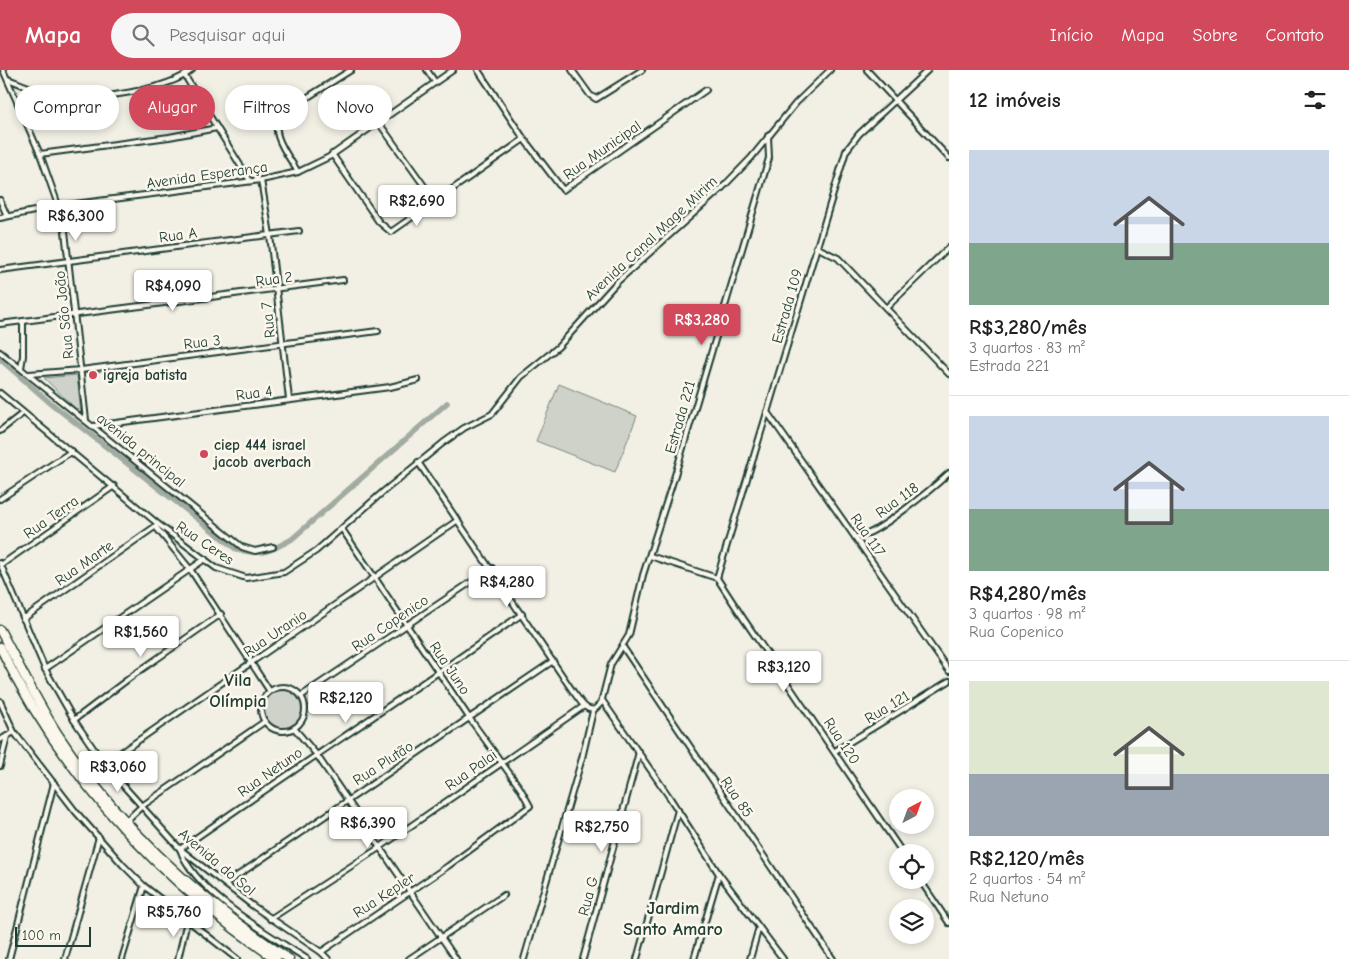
<!DOCTYPE html>
<html lang="pt">
<head>
<meta charset="utf-8">
<style>
  :root { --surface:#fff; --page:#f6f6f6; --text:#222; --muted:#767676; --line:#e0e0e0; --accent:#d1495b }
  body { margin:0; font-family:"Comic Neue",sans-serif; background:var(--page); color:var(--text); height:100vh; display:flex; flex-direction:column; font-size:19px; white-space:nowrap }
  * { box-sizing:border-box; margin:0 }
  p { font-size:16px; color:var(--muted) }
  .icon { flex:none; width:28px; height:28px; fill:none; stroke:currentColor; stroke-width:2; stroke-linecap:round; stroke-linejoin:round }
  .map { position:relative; flex:1; overflow:hidden }
  .panel { display:flex; flex-direction:column; background:var(--surface); width:400px }
  .panel>* { flex:none }
  .banner { position:absolute; left:15px; top:15px; width:475px; height:45px; display:flex; gap:10px }
  .needle { width:32px; rotate:41deg }
  .tools { position:absolute; left:889px; top:719px; display:grid; gap:10px }
  .tools a { display:grid; place-items:center; width:45px; height:45px; border-radius:50%; background:var(--surface); box-shadow:0 2px 8px #0003; font-size:25px }
  .scale { position:absolute; left:15px; bottom:12px; width:76px; box-sizing:border-box; padding-left:5px; border:2px solid #1f3d34; border-top:0; font-size:14px; line-height:18px; white-space:nowrap; color:#1f3d34; -webkit-text-stroke:4px #fbf7ec; paint-order:stroke }
  .price { position:absolute; translate:-50% -42px; padding:0 11px; border-radius:5px; background:#fff; color:#222; font-size:16px; line-height:32px; filter:drop-shadow(0 1px 2px #0008) }
  .price::after { content:''; position:absolute; left:50%; top:30px; width:15px; height:11px; margin-left:-8px; background:inherit; clip-path:polygon(0 0,100% 0,50% 100%) }
  .price.active { background:var(--accent); color:#fff }
  ul { padding:0; list-style:none }
  li { display:grid; align-content:center; gap:10px; height:265px; padding:0 20px }
  li+li { border-top:1px solid var(--line) }
  li span { display:grid; place-items:center; height:155px; border-radius:0px; color:#555 }
  li>.icon { margin-inline-start:auto }
  span .icon { width:90px; height:90px; fill:#fffc; stroke-width:1 }
  li b { font-size:21px }
  h2 { display:flex; justify-content:space-between; align-items:center; height:60px; padding:0 20px; font-size:21px }
  .pill { padding:0 18px; border-radius:22px; background:var(--surface); box-shadow:0 2px 8px #0003; font-size:18px; line-height:45px }
  .pill.active { background:var(--accent); color:#fff }
  header { display:flex; align-items:center; gap:30px; box-sizing:border-box; height:70px; padding:0 25px; background:var(--accent); color:#fff }
  header strong { font-size:24px }
  nav { display:flex; gap:28px; margin-inline-start:auto; font-size:18px }
  .search { width:350px; height:45px; background:var(--page); display:flex; align-items:center; gap:12px; box-sizing:border-box; padding:0 18px; border-radius:28px; color:var(--muted); font-size:19px }
  main { display:flex; flex:1; min-height:0 }
  .map>svg:first-child { display:block }
  .green { fill:#cfd2c8; stroke:#77887e }
  .lines { fill:none; stroke-linecap:round; stroke-linejoin:round }
  .canal { stroke:#a2aba1; stroke-width:5.5 }
  .street-casing { stroke:#1f3d34; stroke-width:8 }
  .highway-casing { stroke:#1f3d34; stroke-width:11 }
  .street { stroke:#fbf7ec; stroke-width:4 }
  .highway { stroke:#fbf7ec; stroke-width:8 }
  .poi-dot { fill:#d1495b; stroke:#fbf7ec; stroke-width:2 }
  .labels { text-anchor:middle; dominant-baseline:central; stroke-width:5; stroke-linejoin:round; paint-order:stroke }
  .street-label { font-size:15px; fill:#1f3d34; stroke:#fbf7ec }
  .poi-label { font-size:15px; font-weight:bold; fill:#1f3d34; stroke:#fbf7ec; text-anchor:start }
  .quarter-label { font-size:18px; font-weight:bold; fill:#1f3d34; stroke:#fbf7ec }
</style>
</head>
<body>
<header>
<strong>Mapa</strong>
<div class="search"><svg class="icon" aria-label="search" viewBox="0 0 24 24"><circle cx="10" cy="10" r="6"/><path d="M15 15l6 6"/></svg>Pesquisar aqui</div>
<nav><a>Início</a><a>Mapa</a><a>Sobre</a><a>Contato</a></nav>
</header>
<main>
<div class="map">
<svg width="949" height="889" viewBox="0 0 949 889">
  <rect width="100%" height="100%" fill="#f2f0e5"/>
  <filter id="ink" filterUnits="userSpaceOnUse"><feTurbulence type="fractalNoise" baseFrequency=".02" numOctaves="2"/><feDisplacementMap in="SourceGraphic" scale="10" xChannelSelector="R" yChannelSelector="G"/><feConvolveMatrix kernelMatrix="1 2 1 2 8 2 1 2 1" color-interpolation-filters="sRGB"/></filter>
  <g filter="url(#ink)">
    <g class="green">
      <path d="M77,305l4,39 -37,-36z"/>
      <path d="M559,314l78,32 -22,56 -79,-31z"/>
      <circle cx="283" cy="639" r="19"/>
    </g>
    <g class="lines">
      <path class="canal" d="M0,289l48,42 188,148c26,7 33,3 56,-10l155,-136"/>
      <g class="street-casing">
        <g id="street">
          <path d="M3,0l37,84 24,68 22,198"/>
          <path d="M427,0l8,12"/>
          <path d="M478,0l46,69 39,51 143,-100"/>
          <path d="M572,0l18,25 6,4 46,-29"/>
          <path d="M867,0l82,88"/>
          <path d="M185,6l65,105"/>
          <path d="M8,9c18,7 35,15 55,17 30,5 105,-6 129,-26"/>
          <path d="M379,53l56,78"/>
          <path d="M40,84l129,-17 48,-9"/>
          <path d="M332,84l47,68 12,10 133,-93"/>
          <path d="M298,102c-10,-17 -33,-43 -14,-60l67,-42"/>
          <path d="M261,110l9,55 19,164"/>
          <path d="M0,130l7,16"/>
          <path d="M0,148l59,-12 202,-26 37,-8 31,-15 124,-87"/>
          <path d="M816,177l22,11 111,116"/>
          <path d="M0,200l299,-39"/>
          <path d="M886,238l63,-61"/>
          <path d="M0,254l343,-44"/>
          <path d="M0,282l242,195 13,4 18,-4"/>
          <path d="M21,298l2,-12v-35"/>
          <path d="M29,304l52,-4 297,-39"/>
          <path d="M0,323l158,131 58,44 30,10 38,-6 32,-21 68,-60 59,-48 21,-15 28,-14 29,-37 37,-30 59,-65 105,-94 29,-30 45,-55 34,-33"/>
          <path d="M767,342l182,259"/>
          <path d="M93,356l297,-39 28,-7"/>
          <path d="M0,361l23,-18"/>
          <path d="M418,392l156,231c6,7 11,19 21,16l6,-6 10,-39 18,-29 14,-60 32,-100 94,-317 -1,-22"/>
          <path d="M0,429l72,-48"/>
          <path d="M155,456l35,43 79,121"/>
          <path d="M855,467c16,3 80,-51 94,-64"/>
          <path d="M650,486l67,22 26,40 159,234"/>
          <path d="M0,493l45,106 29,51 30,44 76,85 73,57 68,46"/>
          <path d="M1,495l113,-79"/>
          <path d="M717,508l129,-427 13,-17 69,-64"/>
          <path d="M23,549l133,-93"/>
          <path d="M623,577l210,312"/>
          <path d="M45,599l160,-110"/>
          <circle cx="283" cy="639" r="22"/>
          <path d="M301,626l191,-128"/>
          <path d="M602,630l66,95 51,79 64,85"/>
          <path d="M0,631l14,31 62,80 47,53 21,21 93,73"/>
          <path d="M74,650l61,-46 86,-60"/>
          <path d="M294,658l22,26 140,205"/>
          <path d="M0,670l7,-4"/>
          <path d="M835,681l114,-70"/>
          <path d="M104,694l354,-244"/>
          <path d="M0,696l7,-30 7,-4"/>
          <path d="M126,751l16,-15 122,-84"/>
          <path d="M920,810l29,43"/>
          <path d="M225,814l328,-223"/>
          <path d="M270,849l109,-71 205,-142"/>
          <path d="M9,889l45,-176"/>
          <path d="M65,889l34,-122"/>
          <path d="M122,889l22,-73"/>
          <path d="M178,889l9,-38"/>
          <path d="M307,889c-37,-24 -113,-67 -127,-110 114,-80 229,-155 342,-235"/>
          <path d="M328,889l-7,-7 127,-86 82,-60 -10,-18 -50,-69 -128,-190"/>
          <path d="M409,889l95,-64"/>
          <path d="M524,889l58,-201 11,-47"/>
          <path d="M583,889l56,-207"/>
          <path d="M637,889l41,-149"/>
          <path d="M694,889l25,-85"/>
          <path d="M750,889l9,-32"/>
        </g>
      </g>
      <g class="highway-casing">
        <g id="highway">
          <path d="M0,560c19,35 36,70 57,103 60,92 141,166 232,226"/>
          <path d="M0,577c63,129 158,232 276,312"/>
        </g>
      </g>
      <use href="#street" class="street"/>
      <use href="#highway" class="highway"/>
    </g>
  </g>
  <g class="poi-dot">
    <circle cx="93" cy="305" r="5"/>
    <circle cx="204" cy="384" r="5"/>
  </g>
  <g class="labels">
    <g class="street-label">
      <text transform="translate(602 80) rotate(-35)">Rua Municipal</text>
      <text transform="translate(207 105) rotate(-8)">Avenida Esperança</text>
      <text transform="translate(178 165) rotate(-8)">Rua A</text>
      <text transform="translate(651 168) rotate(-43)">Avenida Canal Mage Mirim</text>
      <text transform="translate(274 209) rotate(-8)">Rua 2</text>
      <text transform="translate(787 236) rotate(-74)">Estrada 109</text>
      <text transform="translate(64 245) rotate(-96)">Rua São João</text>
      <text transform="translate(268 250) rotate(-96)">Rua 7</text>
      <text transform="translate(202 272) rotate(-7)">Rua 3</text>
      <text transform="translate(254 323) rotate(-8)">Rua 4</text>
      <text transform="translate(680 347) rotate(-74)">Estrada 221</text>
      <text transform="translate(141 380) rotate(39)">avenida principal</text>
      <text transform="translate(897 430) rotate(-36)">Rua 118</text>
      <text transform="translate(51 447) rotate(-35)">Rua Terra</text>
      <text transform="translate(868 465) rotate(55)">Rua 117</text>
      <text transform="translate(205 473) rotate(34)">Rua Ceres</text>
      <text transform="translate(84 493) rotate(-35)">Rua Marte</text>
      <text transform="translate(390 553) rotate(-34)">Rua Copenico</text>
      <text transform="translate(275 563) rotate(-34)">Rua Uranio</text>
      <text transform="translate(450 598) rotate(56)">Rua Juno</text>
      <text transform="translate(887 637) rotate(-31)">Rua 121</text>
      <text transform="translate(842 671) rotate(56)">Rua 120</text>
      <text transform="translate(383 693) rotate(-33)">Rua Plutão</text>
      <text transform="translate(471 700) rotate(-35)">Rua Palai</text>
      <text transform="translate(270 702) rotate(-35)">Rua Netuno</text>
      <text transform="translate(737 727) rotate(56)">Rua 85</text>
      <text transform="translate(217 792) rotate(40)">Avenida do Sol</text>
      <text transform="translate(384 825) rotate(-33)">Rua Kepler</text>
      <text transform="translate(588 826) rotate(-75)">Rua G</text>
    </g>
    <g class="poi-label">
      <text x="103" y="305">igreja batista</text>
      <text x="214" y="375">ciep 444 israel<tspan x="214" dy="17">jacob averbach</tspan></text>
    </g>
    <g class="quarter-label">
      <text x="238" y="610">Vila<tspan x="238" dy="21">Olímpia</tspan></text>
      <text x="673" y="838">Jardim<tspan x="673" dy="21">Santo Amaro</tspan></text>
    </g>
  </g>
</svg>
<div class="tools">
<a><svg class="needle" viewBox="-14 -14 28 28"><path d="M0-13l5 13h-10z" fill="#e53935"/><path d="M0 13l5-13h-10z" fill="#767676"/></svg></a>
<a><svg class="icon" aria-label="locate" viewBox="0 0 24 24"><circle cx="12" cy="12" r="6"/><path d="M12 2v4M12 18v4M2 12h4M18 12h4"/></svg></a>
<a><svg class="icon" aria-label="layers" viewBox="0 0 24 24"><path d="M12 4l9 5-9 5-9-5zM3 14l9 5 9-5"/></svg></a>
</div>
<div class="scale">100 m</div>
<b class="price" style="left:417px;top:157px">R$2,690</b>
<b class="price" style="left:76px;top:172px">R$6,300</b>
<b class="price" style="left:173px;top:242px">R$4,090</b>
<b class="price active" style="left:702px;top:276px">R$3,280</b>
<b class="price" style="left:507px;top:538px">R$4,280</b>
<b class="price" style="left:141px;top:588px">R$1,560</b>
<b class="price" style="left:784px;top:623px">R$3,120</b>
<b class="price" style="left:346px;top:654px">R$2,120</b>
<b class="price" style="left:118px;top:723px">R$3,060</b>
<b class="price" style="left:368px;top:779px">R$6,390</b>
<b class="price" style="left:602px;top:783px">R$2,750</b>
<b class="price" style="left:174px;top:868px">R$5,760</b>
<div class="banner">
<a class="pill">Comprar</a>
<a class="pill active">Alugar</a>
<a class="pill">Filtros</a>
<a class="pill">Novo</a>
</div>
</div>
<section class="panel">
<h2>12 imóveis<svg class="icon" aria-label="filters" viewBox="0 0 24 24"><path d="M4 7h16M4 17h16"/><circle cx="9" cy="7" r="2"/><circle cx="15" cy="17" r="2"/></svg></h2>
<ul>
<li><span style="background:linear-gradient(#c9d6e8 60%,#7fa58c 0)"><svg class="icon" aria-label="home" viewBox="0 0 24 24"><path d="M3 11l9-7 9 7M6 9v11h12V9"/></svg></span><div><b>R$3,280/mês</b><p>3 quartos · 83 m²</p><p>Estrada 221</p></div></li>
<li><span style="background:linear-gradient(#c9d6e8 60%,#7fa58c 0)"><svg class="icon" aria-label="home" viewBox="0 0 24 24"><path d="M3 11l9-7 9 7M6 9v11h12V9"/></svg></span><div><b>R$4,280/mês</b><p>3 quartos · 98 m²</p><p>Rua Copenico</p></div></li>
<li><span style="background:linear-gradient(#dfe7d0 60%,#9aa5b1 0)"><svg class="icon" aria-label="home" viewBox="0 0 24 24"><path d="M3 11l9-7 9 7M6 9v11h12V9"/></svg></span><div><b>R$2,120/mês</b><p>2 quartos · 54 m²</p><p>Rua Netuno</p></div></li>
</ul>
</section>
</main>
</body>
</html>
